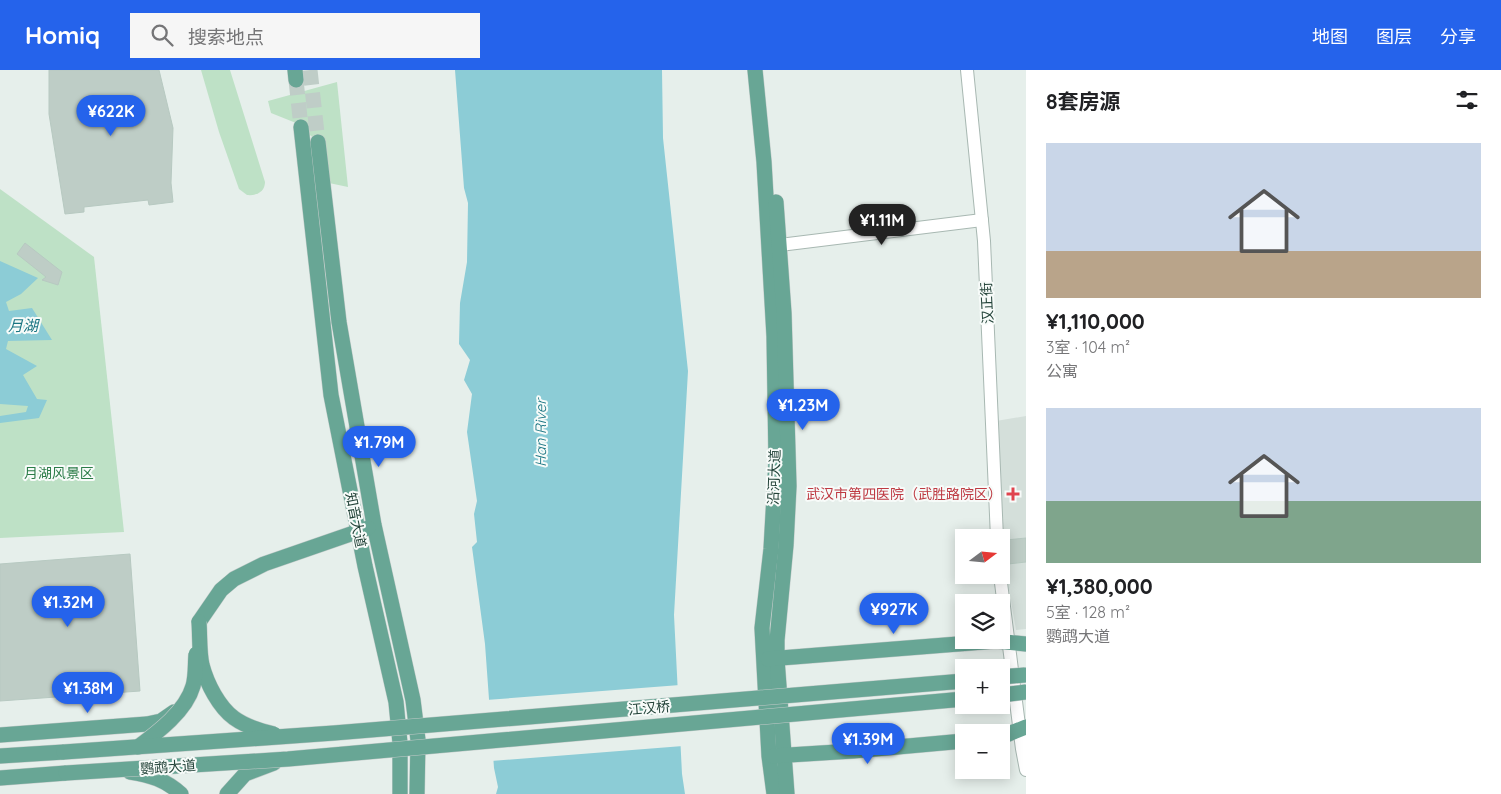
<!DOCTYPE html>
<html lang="zh">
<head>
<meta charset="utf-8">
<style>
  :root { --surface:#fff; --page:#f6f6f6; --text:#202124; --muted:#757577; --accent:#2563eb }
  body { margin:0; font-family:Quicksand,"Noto Sans SC",sans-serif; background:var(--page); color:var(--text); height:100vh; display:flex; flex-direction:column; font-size:19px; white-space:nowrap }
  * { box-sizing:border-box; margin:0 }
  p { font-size:16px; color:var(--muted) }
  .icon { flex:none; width:28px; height:28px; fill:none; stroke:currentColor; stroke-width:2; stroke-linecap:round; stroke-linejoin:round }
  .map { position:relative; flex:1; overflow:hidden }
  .sheet { display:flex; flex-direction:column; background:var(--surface); width:475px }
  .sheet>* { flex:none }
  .needle { width:32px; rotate:74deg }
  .buttons { position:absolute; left:955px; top:459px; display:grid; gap:10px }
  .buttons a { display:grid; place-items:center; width:55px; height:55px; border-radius:0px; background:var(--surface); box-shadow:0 2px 12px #0003; font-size:25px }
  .price { position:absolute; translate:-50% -42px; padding:0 11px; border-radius:18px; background:var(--accent); color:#fff; font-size:16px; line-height:32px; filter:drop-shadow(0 1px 2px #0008) }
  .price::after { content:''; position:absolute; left:50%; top:30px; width:15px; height:11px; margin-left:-8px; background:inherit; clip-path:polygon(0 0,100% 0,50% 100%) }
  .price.on { background:#222; color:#fff }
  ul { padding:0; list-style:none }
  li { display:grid; align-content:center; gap:10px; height:265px; padding:0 20px }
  li span { display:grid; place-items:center; height:155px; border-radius:0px; color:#555 }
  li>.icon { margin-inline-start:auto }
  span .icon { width:90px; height:90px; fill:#fffc; stroke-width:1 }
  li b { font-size:21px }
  h2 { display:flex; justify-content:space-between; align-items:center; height:60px; padding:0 20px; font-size:21px }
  header { display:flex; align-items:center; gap:30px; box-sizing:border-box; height:70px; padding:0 25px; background:var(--accent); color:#fff }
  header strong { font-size:24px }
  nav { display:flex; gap:28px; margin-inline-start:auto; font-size:18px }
  .search { width:350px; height:45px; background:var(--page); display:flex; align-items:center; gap:12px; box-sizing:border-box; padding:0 18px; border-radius:0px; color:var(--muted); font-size:19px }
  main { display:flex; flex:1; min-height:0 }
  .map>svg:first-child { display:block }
  .built { fill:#d4dfda }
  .green { fill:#bee1c6 }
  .water { fill:#8cccd6 }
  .pier { fill:#e6efeb }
  .building { fill:#becdc6; stroke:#b7c9c1 }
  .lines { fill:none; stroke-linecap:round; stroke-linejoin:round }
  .major-tunnel { stroke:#bfcdc7; stroke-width:15; stroke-dasharray:15 8; stroke-linecap:butt }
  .minor-casing { stroke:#a8b8b2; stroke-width:14 }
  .major-casing { stroke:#c1cac8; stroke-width:16 }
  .minor { stroke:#fff; stroke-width:12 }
  .major { stroke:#68a695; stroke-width:15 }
  .major-bridge-casing { stroke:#c1cac8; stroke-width:16; stroke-linecap:butt }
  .major-bridge { stroke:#68a695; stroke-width:15 }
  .health-dot { fill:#e0444e; stroke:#f7fbf9; stroke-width:2 }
  .labels { text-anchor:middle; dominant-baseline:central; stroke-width:4; stroke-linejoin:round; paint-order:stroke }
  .street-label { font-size:14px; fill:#234339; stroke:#f7fbf9 }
  .park-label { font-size:14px; fill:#2b7c48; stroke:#f7fbf9 }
  .health-label { font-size:14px; fill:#be3a42; stroke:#f7fbf9; text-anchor:end }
  .water-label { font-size:15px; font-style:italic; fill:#197482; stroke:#f7fbf9 }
</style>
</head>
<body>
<header>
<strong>Homiq</strong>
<div class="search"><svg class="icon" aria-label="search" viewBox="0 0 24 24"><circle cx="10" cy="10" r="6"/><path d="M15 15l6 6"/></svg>搜索地点</div>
<nav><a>地图</a><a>图层</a><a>分享</a></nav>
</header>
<main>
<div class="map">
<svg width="1026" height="724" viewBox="0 0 1026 724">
  <rect width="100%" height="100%" fill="#e6efeb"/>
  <path class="built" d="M1026,346v213l-10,1 -11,-63 -9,-146z"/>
  <g class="green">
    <path d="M201,0h29l35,112c0,10 -9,14 -18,13l-8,-6 -20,-57z"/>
    <path d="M337,12l11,105 -19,-4 -11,-41 -22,-19 -25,-10 -3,-12z"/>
    <path d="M0,119l94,68 30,275 -124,6z"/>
  </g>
  <g class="water">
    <path d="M455,0h207l1,68 25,233 -14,244 8,159 3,20h-189l2,-7 -4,-19 -9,-124 -13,-97 5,-5 -3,-28 3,-13 -10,-69 5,-38 -8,-14 6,-20 -11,-16 1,-41 7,-41 1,-59 -4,-15z"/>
    <path d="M0,191l38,17 -17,16 -15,8 3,9 23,-3 20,32 -44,1 -2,8 31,17 -14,9 14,24 10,1 -8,18 -39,5v-7l26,-4 2,-6 -28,-2z"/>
  </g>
  <path class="pier" d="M680,615l3,61 -192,15 -5,-61z"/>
  <g class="building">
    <path d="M49,0h110l14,58 -2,55 2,19 -24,3 -1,-5 -64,7v5l-19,2 -16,-100z"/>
    <path d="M25,173l37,29 -4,13 -16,-5 4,-3 -29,-23z"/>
    <path d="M1026,468v24l-18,2 -2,-24z"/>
    <path d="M130,484l10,137 -140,10v-137z"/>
  </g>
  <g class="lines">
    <g class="major-tunnel">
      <path d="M310,0l8,72"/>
      <path d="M296,10l5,47"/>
    </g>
    <g class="minor-casing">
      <g id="minor">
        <path d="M967,0l17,171 13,297"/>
        <path d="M780,175l202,-25"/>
        <path d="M1000,505l22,174 4,21"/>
      </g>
    </g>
    <g class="major-casing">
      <g id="major">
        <path d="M295,0l1,10"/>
        <path d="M755,0l9,92 10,174 2,125 -5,88 -9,79 7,128 5,38"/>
        <path d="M301,57l30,268 34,171 31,136 4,41v51"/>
        <path d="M318,72l21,180 35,203 39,175 5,40 -1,54"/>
        <path d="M776,132l8,111 5,173 -3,59 -9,95v19l10,135"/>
        <path d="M199,552l22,-32 13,-11 30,-15 104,-36"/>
        <path d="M768,589l228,-18 30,3"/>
        <path d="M0,665l147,-11 14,-3 13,-9"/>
        <path d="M1001,667l25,-10"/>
        <path d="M0,686l64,-4"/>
        <path d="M773,686l80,-5 111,-10"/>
        <path d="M130,702c20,3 36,8 51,22"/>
        <path d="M0,708l66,-5"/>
        <path d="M227,724l18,-20 29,-11"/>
      </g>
    </g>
    <use href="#minor" class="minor"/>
    <use href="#major" class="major"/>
    <g class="major-bridge-casing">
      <g id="major-bridge">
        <path d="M199,552c1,14 0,30 3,43 5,19 17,42 32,53 11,8 27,13 40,16"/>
        <path d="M1001,607l24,-2"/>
        <path d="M1001,625l25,-3"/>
        <path d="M138,677c20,-15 48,-36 55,-61 3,-10 2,-22 3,-32"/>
        <path d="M64,682l270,-19 630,-52"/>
        <path d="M66,703l222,-14 676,-60"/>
      </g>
    </g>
    <use href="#major-bridge" class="major-bridge"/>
  </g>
  <path class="health-dot" d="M1010.5 416.5h5v5h5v5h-5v5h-5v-5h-5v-5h5z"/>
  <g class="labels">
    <g class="street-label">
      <text transform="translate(987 233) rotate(-93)">汉正街</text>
      <text transform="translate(774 407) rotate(-88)">沿河大道</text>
      <text transform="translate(356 450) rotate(79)">知音大道</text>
      <text transform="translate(649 638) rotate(-5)">江汉桥</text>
      <text transform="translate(168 697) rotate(-4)">鹦鹉大道</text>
    </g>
    <g class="park-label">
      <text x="59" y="403">月湖风景区</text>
    </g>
    <g class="health-label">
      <text x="1002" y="424">武汉市第四医院（武胜路院区）</text>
    </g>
    <g class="water-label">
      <text x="23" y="255">月湖</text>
      <text transform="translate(540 363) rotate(-90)">Han River</text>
    </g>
  </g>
</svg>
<div class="buttons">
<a><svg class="needle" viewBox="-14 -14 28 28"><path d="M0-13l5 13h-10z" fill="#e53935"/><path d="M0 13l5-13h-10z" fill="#757577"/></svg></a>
<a><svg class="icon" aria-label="layers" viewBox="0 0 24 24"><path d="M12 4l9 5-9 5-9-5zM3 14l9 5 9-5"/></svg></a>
<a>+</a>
<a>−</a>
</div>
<b class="price" style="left:111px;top:67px">¥622K</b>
<b class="price on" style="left:882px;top:176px">¥1.11M</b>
<b class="price" style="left:803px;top:361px">¥1.23M</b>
<b class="price" style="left:379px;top:398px">¥1.79M</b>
<b class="price" style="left:68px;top:558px">¥1.32M</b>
<b class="price" style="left:894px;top:565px">¥927K</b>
<b class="price" style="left:88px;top:644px">¥1.38M</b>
<b class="price" style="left:868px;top:695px">¥1.39M</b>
</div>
<section class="sheet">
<h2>8套房源<svg class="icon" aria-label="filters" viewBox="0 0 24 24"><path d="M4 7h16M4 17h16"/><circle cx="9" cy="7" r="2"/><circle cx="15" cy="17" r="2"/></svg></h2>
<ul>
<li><span style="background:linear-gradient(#c9d6e8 70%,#b9a48a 0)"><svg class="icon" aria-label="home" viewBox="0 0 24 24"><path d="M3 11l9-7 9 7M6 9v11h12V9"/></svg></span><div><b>¥1,110,000</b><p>3室 · 104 m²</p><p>公寓</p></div></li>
<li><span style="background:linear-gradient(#c9d6e8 60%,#7fa58c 0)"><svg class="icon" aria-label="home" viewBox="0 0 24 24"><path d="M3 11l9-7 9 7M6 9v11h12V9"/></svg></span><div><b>¥1,380,000</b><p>5室 · 128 m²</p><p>鹦鹉大道</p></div></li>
</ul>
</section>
</main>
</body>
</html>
